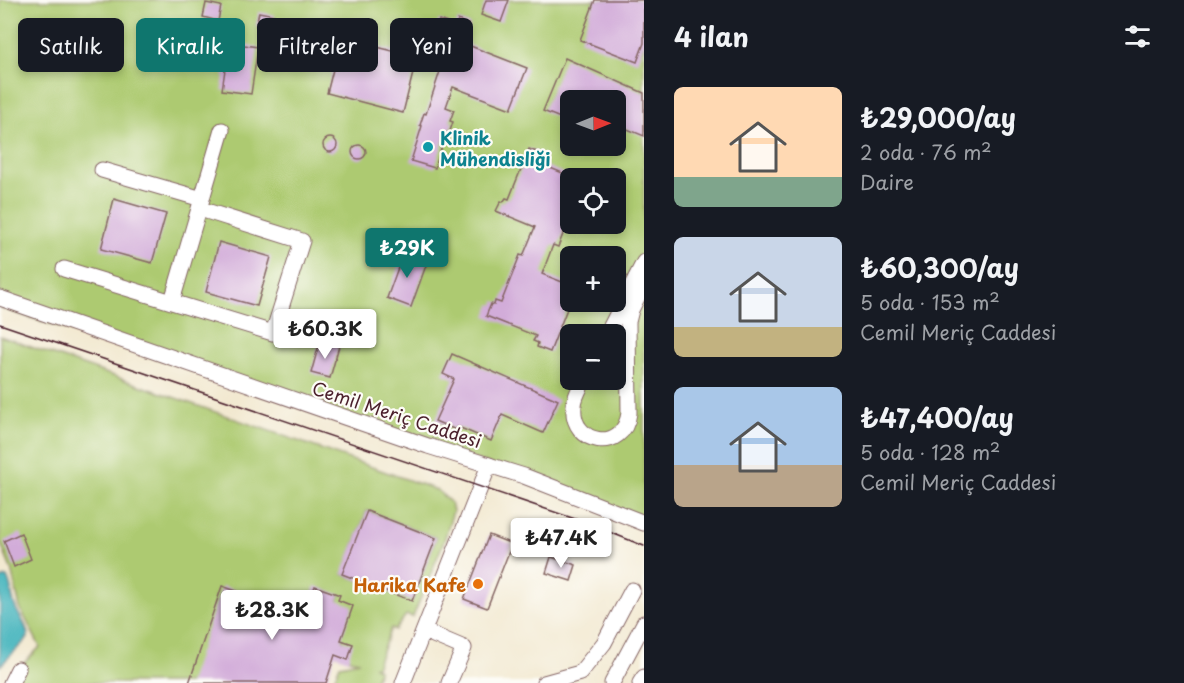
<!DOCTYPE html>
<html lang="tr">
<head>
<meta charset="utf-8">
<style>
  :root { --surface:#171b24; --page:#242831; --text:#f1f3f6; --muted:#9ea1a6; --accent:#0f766e }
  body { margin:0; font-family:"Playpen Sans",sans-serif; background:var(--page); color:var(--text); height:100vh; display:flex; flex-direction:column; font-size:22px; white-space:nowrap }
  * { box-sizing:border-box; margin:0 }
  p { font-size:20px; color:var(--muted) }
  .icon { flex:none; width:33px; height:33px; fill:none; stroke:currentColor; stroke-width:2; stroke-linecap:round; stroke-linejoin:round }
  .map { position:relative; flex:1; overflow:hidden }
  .panel { display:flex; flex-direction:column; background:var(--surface); width:540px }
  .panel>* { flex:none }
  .guide { position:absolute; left:18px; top:18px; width:536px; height:54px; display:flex; gap:12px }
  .needle { width:39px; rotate:89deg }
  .tools { position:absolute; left:560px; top:90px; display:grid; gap:12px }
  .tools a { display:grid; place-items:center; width:66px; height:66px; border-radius:9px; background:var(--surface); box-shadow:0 3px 9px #0003; font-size:30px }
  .price { position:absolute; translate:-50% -51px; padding:0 14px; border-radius:6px; background:#fff; color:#222; font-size:20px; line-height:39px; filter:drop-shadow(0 2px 3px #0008) }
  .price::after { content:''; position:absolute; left:50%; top:36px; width:18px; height:14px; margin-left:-9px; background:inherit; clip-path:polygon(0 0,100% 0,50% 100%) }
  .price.on { background:var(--accent); color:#fff }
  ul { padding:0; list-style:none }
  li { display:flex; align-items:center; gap:18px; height:150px; padding:0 30px }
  li span { display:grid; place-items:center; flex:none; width:168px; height:120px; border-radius:9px; color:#555 }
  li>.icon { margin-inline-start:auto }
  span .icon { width:72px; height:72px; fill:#fffc; stroke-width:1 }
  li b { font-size:26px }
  h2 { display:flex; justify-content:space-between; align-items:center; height:72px; padding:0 30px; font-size:26px }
  .tag { padding:0 21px; border-radius:9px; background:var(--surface); box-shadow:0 3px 9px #0003; font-size:21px; line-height:54px }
  .tag.on { background:var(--accent); color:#fff }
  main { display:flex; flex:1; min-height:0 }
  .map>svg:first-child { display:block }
  .green { fill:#adca71; stroke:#7c744e; stroke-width:1.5; fill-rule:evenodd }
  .water { fill:#43b3bc; stroke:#466974; stroke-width:1.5 }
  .building { fill:#d2acd9 }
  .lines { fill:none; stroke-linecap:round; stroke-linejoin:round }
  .minor-casing { stroke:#856564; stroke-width:17 }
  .minor { stroke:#fff; stroke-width:15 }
  .tram { stroke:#4a1f2b; stroke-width:1.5 }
  .culture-dot { fill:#0f9aa8; stroke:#fdfcf7; stroke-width:2 }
  .food-dot { fill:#e8710a; stroke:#fdfcf7; stroke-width:2 }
  .labels { text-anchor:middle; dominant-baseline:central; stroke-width:4.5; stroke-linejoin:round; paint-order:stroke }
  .culture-label { font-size:18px; font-weight:bold; fill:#0d838f; stroke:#fdfcf7; text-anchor:start }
  .street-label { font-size:18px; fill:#4a1f2b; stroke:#fdfcf7 }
  .food-label { font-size:18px; font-weight:bold; fill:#c56008; stroke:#fdfcf7; text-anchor:end }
</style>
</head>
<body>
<main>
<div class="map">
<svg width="644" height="683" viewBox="0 0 644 683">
  <rect width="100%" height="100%" fill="#fdfcf7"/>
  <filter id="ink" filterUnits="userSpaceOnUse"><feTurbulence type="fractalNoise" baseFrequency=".0167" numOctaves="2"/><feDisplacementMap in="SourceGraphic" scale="12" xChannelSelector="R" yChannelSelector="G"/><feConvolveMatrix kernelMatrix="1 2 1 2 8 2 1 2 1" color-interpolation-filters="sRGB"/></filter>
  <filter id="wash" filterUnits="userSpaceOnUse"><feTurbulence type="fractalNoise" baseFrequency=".008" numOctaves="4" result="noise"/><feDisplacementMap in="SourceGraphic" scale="24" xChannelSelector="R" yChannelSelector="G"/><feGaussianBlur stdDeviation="1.35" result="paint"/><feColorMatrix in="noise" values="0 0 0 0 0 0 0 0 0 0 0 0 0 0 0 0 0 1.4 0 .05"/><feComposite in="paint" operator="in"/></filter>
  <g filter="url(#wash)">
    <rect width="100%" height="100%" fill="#f2e8cf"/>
    <g class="green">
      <path d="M0,0h644v521l-105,-41 -539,-172zM570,100h45v46h-45zM570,178h45v46h-45zM570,256h45v46h-45zM570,334h45v46h-45z"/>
      <path d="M0,336l437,154 14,13 2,8 -9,30 -31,76 -7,-2 -11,15 -4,-2 -15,39 -3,-1 6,4 -5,13h-42l8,-18 19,-4 -10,-2 -8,-24 -3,-35 2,-5 -30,5 -8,-2 -8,23 -37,-13 3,-9 -71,84h-164l-12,-5 5,-9 22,-22 -20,-39 -9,-39 -11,-27zM367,511l69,27 -24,63 -69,-27z"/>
    </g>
    <path class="water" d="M7,577c5,10 4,19 8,29 4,11 13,19 13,32l-28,28v-87z"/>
    <g id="blocks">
      <g class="building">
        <path d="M486,0h23l-8,22 -20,-7z"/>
        <path d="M595,0h49v43l-7,19 -57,-22z"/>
        <path d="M206,3l15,3 -3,15 -15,-4z"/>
        <path d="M259,12l15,3 -4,15 -14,-4z"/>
        <path d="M439,20l17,6 2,-6 12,5 -6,16 5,2 -1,2 59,23 -16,41 -58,-22 -7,20 8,3 -4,11 3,1 -4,12 -3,-1 -11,35 -24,-7 11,-35 -2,-1 4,-12 2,1 23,-70 -17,-6z"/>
        <path d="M171,37l20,2 -3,23 -20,-2z"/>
        <path d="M341,38l76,19 -14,56 -76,-20z"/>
        <path d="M229,43l29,4 -7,47 -29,-4z"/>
        <path d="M565,58l79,35v43l-29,-12v-24h-45v22l-27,-11z"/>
        <circle cx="330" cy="145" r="7"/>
        <circle cx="359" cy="152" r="7"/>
        <path d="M529,149l13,5 -2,4 5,2 -2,5 27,11v40l-12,31 -5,-2 -11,29 28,11v16l-20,51 -13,-5 1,-4 -5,-2 3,-5 -50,-20 5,-12 3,1 1,-4 6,2 19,-48 3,1 12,-29 -39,-16 5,-10 2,1 3,-4 3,1z"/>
        <path d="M114,199l52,15 -14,49 -51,-14z"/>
        <path d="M219,242l52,15 -14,49 -51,-14z"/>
        <path d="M404,251l24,9 -17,47 -24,-9z"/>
        <path d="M320,341l19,5 -9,32 -19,-5z"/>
        <path d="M452,354l106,46 -15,33 -41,-18 -11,26 -33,-14 -2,3 -21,-9 19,-42 -11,-5z"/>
        <path d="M367,511l69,27 -24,63 -70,-27z"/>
        <path d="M21,533l10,26 -17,8 -10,-26z"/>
        <path d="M489,535l23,9 -25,64 -23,-9z"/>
        <path d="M551,557l25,8 -5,16 -25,-8z"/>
        <path d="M222,586l38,13 -3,9 37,13 8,-23 8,2 5,-14 25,9 -2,5 15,6 -12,34 12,4 -5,16 -13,-5 -9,28h-137z"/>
      </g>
    </g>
  </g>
  <g filter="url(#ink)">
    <use href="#blocks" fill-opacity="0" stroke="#856564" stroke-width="1.5"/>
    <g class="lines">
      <g class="minor-casing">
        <g id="minor">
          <path d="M102,170l100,29"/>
          <path d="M64,269l209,64 29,-92 -102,-32"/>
          <path d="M0,298l428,148 96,30 120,47"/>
          <path d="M172,301l50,-171"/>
          <path d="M607,334l37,-72"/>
          <path d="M584,380c-4,8 -10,17 -10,26 -4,39 50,48 55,7l-1,-91 3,-12 13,-26"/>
          <path d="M424,631l40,17 -15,35"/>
          <path d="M11,683l7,-14"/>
          <path d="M403,683l86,-218"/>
          <path d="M544,683l36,-10 24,-30 28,-53"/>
          <path d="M612,683l32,-60"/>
          <path d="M640,683l4,-6"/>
        </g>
      </g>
      <use href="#minor" class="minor"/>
      <path class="tram" d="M0,324l587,199 57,23"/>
    </g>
  </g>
  <circle class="culture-dot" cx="428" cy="147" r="6"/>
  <circle class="food-dot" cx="478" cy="584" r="6"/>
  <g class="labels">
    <g class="culture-label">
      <text x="440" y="137">Klinik<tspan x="440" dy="21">Mühendisliği</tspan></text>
    </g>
    <g class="street-label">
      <text transform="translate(397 414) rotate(18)">Cemil Meriç Caddesi</text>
    </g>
    <g class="food-label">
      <text x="466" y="584">Harika Kafe</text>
    </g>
  </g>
</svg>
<div class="tools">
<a><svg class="needle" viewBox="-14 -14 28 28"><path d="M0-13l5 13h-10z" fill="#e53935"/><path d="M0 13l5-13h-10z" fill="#9ea1a6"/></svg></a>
<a><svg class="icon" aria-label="locate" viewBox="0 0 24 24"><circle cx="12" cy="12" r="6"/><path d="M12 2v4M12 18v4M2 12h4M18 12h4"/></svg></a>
<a>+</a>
<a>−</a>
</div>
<b class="price on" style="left:407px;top:279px">₺29K</b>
<b class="price" style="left:325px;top:360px">₺60.3K</b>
<b class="price" style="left:561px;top:569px">₺47.4K</b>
<b class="price" style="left:272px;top:641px">₺28.3K</b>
<div class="guide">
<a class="tag">Satılık</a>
<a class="tag on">Kiralık</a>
<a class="tag">Filtreler</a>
<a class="tag">Yeni</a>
</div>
</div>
<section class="panel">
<h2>4 ilan<svg class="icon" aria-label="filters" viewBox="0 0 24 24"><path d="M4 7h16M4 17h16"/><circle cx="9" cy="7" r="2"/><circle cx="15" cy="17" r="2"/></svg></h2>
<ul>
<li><span style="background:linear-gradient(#ffd9b3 75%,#7fa58c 0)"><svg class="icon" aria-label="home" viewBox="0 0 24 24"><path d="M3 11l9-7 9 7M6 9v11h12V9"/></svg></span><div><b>₺29,000/ay</b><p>2 oda · 76 m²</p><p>Daire</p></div></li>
<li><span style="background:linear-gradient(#c9d6e8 75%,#c2b280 0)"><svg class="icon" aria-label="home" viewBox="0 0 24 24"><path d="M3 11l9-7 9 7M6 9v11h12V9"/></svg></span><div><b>₺60,300/ay</b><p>5 oda · 153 m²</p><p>Cemil Meriç Caddesi</p></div></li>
<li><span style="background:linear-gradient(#a9c7e8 65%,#b9a48a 0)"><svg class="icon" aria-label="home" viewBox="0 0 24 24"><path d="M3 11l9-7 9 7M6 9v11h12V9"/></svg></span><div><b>₺47,400/ay</b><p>5 oda · 128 m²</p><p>Cemil Meriç Caddesi</p></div></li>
</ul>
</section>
</main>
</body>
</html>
